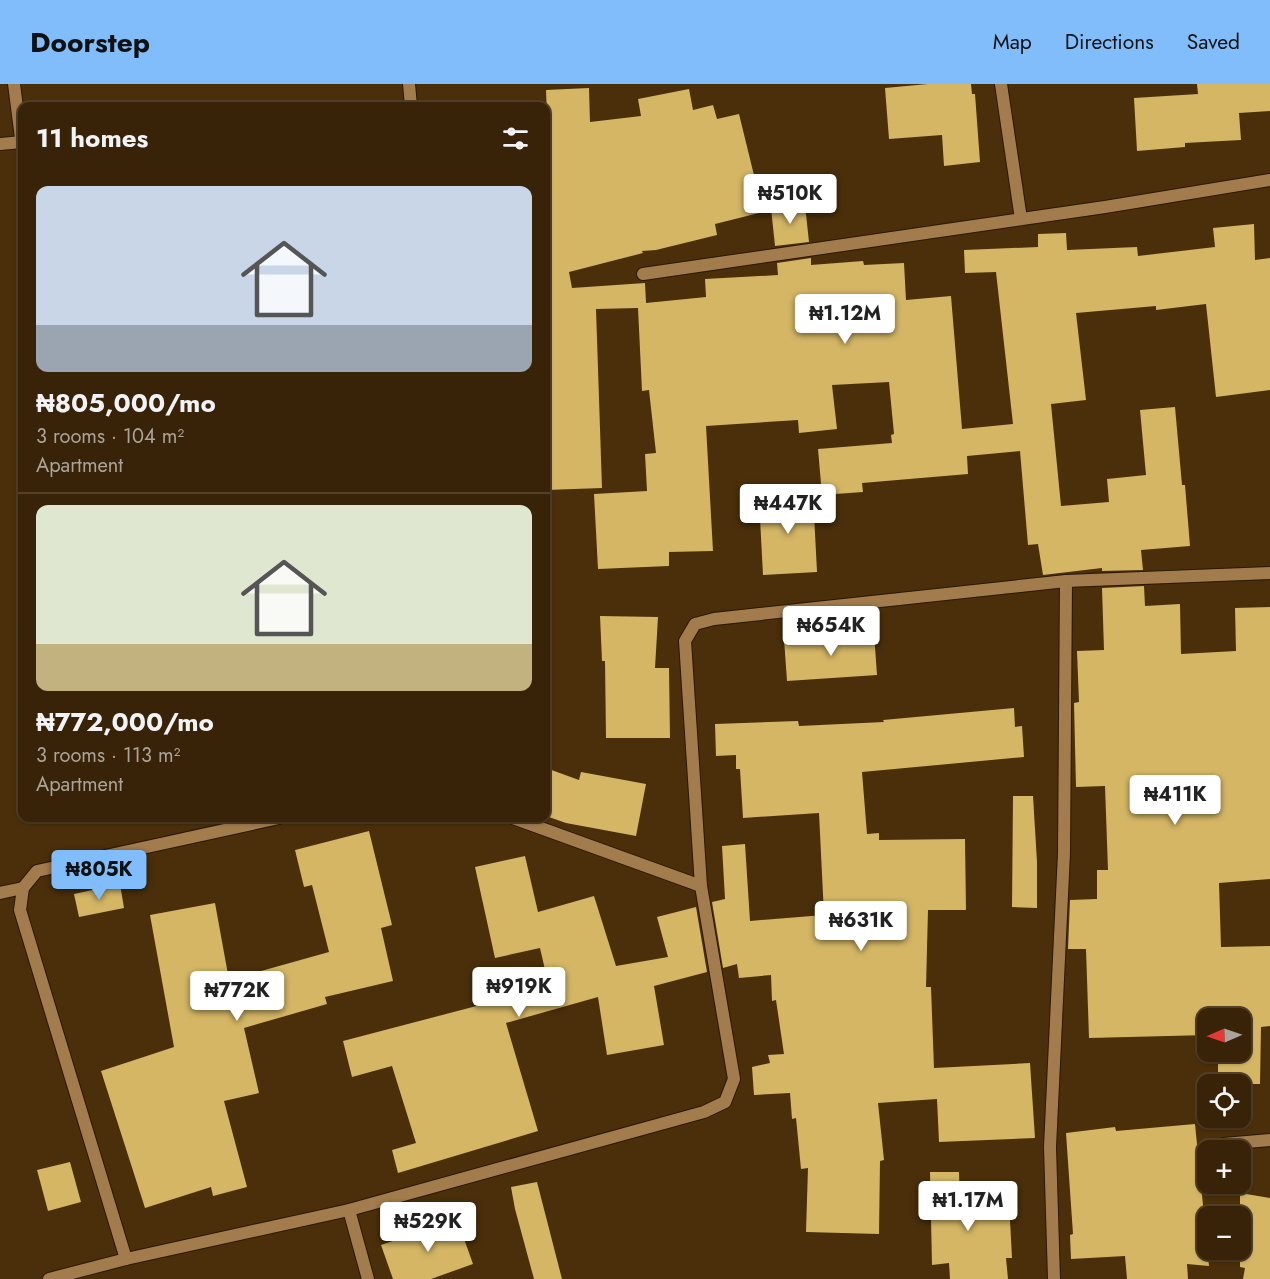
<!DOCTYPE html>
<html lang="en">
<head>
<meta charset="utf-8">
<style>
  :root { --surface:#382308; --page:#432f16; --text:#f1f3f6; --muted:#aba49c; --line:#524029; --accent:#80bdfa }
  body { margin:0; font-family:Jost,sans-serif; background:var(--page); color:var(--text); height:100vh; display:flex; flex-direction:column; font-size:22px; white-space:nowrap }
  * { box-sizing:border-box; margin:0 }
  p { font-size:20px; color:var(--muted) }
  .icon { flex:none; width:33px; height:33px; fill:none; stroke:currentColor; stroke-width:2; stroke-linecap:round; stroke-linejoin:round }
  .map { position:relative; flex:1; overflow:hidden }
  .side { position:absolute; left:18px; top:18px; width:532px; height:720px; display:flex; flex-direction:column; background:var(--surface); border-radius:12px; box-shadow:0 2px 4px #0004,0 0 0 2px var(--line) }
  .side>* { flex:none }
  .needle { width:39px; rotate:268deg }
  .tools { position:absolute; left:1197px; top:924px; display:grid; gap:12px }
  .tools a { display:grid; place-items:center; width:54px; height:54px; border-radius:12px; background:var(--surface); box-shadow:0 2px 4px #0004,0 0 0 2px var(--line); font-size:30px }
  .price { position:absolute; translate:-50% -51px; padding:0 14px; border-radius:6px; background:#fff; color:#222; font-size:20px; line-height:39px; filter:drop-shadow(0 2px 3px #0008) }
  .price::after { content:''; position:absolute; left:50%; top:36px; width:18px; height:14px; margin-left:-9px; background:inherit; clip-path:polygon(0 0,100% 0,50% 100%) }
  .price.on { background:var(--accent); color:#111 }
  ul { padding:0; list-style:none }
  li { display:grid; align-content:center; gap:12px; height:318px; padding:0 18px }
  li+li { border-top:2px solid var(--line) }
  li span { display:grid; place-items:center; height:186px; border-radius:12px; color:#555 }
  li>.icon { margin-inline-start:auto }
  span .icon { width:108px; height:108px; fill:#fffc; stroke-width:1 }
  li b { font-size:26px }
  h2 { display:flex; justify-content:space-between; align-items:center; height:72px; padding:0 18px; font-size:26px }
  header { display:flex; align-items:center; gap:36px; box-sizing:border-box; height:84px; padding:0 30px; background:var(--accent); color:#111 }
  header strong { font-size:28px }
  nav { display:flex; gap:33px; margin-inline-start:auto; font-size:21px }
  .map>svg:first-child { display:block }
  .building { fill:#d4b665 }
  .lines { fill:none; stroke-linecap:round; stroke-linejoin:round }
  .minor-casing { stroke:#2b1801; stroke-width:14 }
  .minor { stroke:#a37c4e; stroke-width:12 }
</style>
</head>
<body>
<header>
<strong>Doorstep</strong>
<nav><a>Map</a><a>Directions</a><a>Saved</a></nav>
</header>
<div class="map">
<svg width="1270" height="1195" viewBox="0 0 1270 1195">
  <rect width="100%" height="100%" fill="#4a2f0a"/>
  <g class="building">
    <path d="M928,0h43l1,10h3l5,68 -36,4 -2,-31 -53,4 -4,-51z"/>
    <path d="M1197,0h73v27l-31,2 2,27 -56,3v4l-48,4 -3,-53 64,-4z"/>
    <path d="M589,4l1,34 51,-6 -3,-17 51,-10 4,21 20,-5 4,14 22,-5 24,98 -48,12 2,11 -61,15 -14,1 1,2 -74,19 3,16 73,-5 1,20 60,-6 -1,-18 73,-4 -1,-12 34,-5v7l52,-4 1,4 40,-2 2,37 45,-4 11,133 51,-5 -17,-152 -31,1 -1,-23 74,-3v-13l28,-1 1,17 70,-3 1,9 77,-9 -2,-19 41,-4 1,36 15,-2v132l-54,7 -10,-93 -50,6v-4l-80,7 10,87 -35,4 10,102 48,-4 -2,-23 39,-4 -6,-65 35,-3 7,78h3l5,61 -49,4 2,20 -41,1v-3l-59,7 -5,-31 -10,1 -8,-94 -53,5 1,18 -106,9 1,9 -41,3 -4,-46 74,-6 -1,-8 3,-1 -5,-52 -57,3 5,44 -38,4 -1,-13 -92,6 7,125 -44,1v14l-71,3 -4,-75 53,-3 -2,-37 11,-1 -7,-63 -7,1 -4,-83 -42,1 6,179 -56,2v-321h3l-3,-79z"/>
    <path d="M805,121l4,37 -34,4 -4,-38z"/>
    <path d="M813,411l4,77 -54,3 -4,-76z"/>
    <path d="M1144,502l1,20 35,-2 1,50 55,-3 -1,-43 35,-1v272l-51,4 2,64 49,-1v80l-9,1 -1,57h-42v-32h22v-34h-32v17l-119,3 -3,-89h-18l2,-49 27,-1v-29h11l-3,-84 -29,1 -2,-84 5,-1 -2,-51 27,-1 -2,-62z"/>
    <path d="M600,532l58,1 -3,51h14l1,70h-64l-1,-77h-3z"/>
    <path d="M874,549l3,42 -90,6 -3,-42z"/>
    <path d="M1014,624l1,19 7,-1 2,31 -162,15 5,62 12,-1v7l86,-1 1,71h-38l-2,77h5l3,81 96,-5 5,75 -96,4 -2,-43 -59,4 6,57 -4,1 -1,73 -73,-2 2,-64 -7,1 -5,-51 -4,1 -2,-26 -36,2 -2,-28 18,-4 -2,-8 16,-1 -8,-54 -4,1 -1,-26 -32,3 -2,-14 -14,4 -11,-66 13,-3 -3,-53 23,-2 5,77 74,-6 -5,-102 -76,5 -3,-49h-4v-14l-20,1 -1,-32 83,-3 1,5 85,-4 -1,-2z"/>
    <path d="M546,684l33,12 2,-8 65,12 -10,52 -70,-13 -20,-7z"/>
    <path d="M1013,712h20l4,66v46l-25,-1z"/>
    <path d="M369,747l23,94 -11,3 12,53 -68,16 2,7 -83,24 15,65 -35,8 23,86 -34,9 -2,-9 -66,21 -44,-137 73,-24 -24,-132 65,-12 14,77 100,-28 -17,-67 -8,2 -9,-37z"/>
    <path d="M525,772l13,56 56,-16 22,70 52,-9 -11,-40 39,-10 11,65 -53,14 10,59 -57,10 -9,-58 -92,26 32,108 -140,42 -6,-23 24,-7 -24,-77 -40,11 -9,-36 206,-54 -9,-39 -45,10 -20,-91z"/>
    <path d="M120,800l4,24 -45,9 -5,-23z"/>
    <path d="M1195,1040l14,142 -22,-2 1,15h-61l-2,-23 -54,3 -1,-24 3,-1 -7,-101 49,-6 1,4z"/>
    <path d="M70,1078l11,40 -33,9 -11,-41z"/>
    <path d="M930,1088h29l1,31 49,-2 3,57h-6l2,21h-58l-1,-16 -17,2z"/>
    <path d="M537,1098l25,97h-28l-19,-70 -4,-22z"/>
    <path d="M1240,1109l30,5v81h-27l2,-11 -5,-1z"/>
    <path d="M457,1135l16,45 -42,15h-38l-12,-34z"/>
  </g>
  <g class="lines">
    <g class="minor-casing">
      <g id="minor">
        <path d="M14,0l8,62"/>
        <path d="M409,0l2,22"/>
        <path d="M1001,0l20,135"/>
        <path d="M0,60l22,-2"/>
        <path d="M643,190l462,-67 165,-27"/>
        <path d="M513,734l188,68"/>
        <path d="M0,809l23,-5"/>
        <path d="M1224,1060l46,-4"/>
        <path d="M349,1126l19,69"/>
        <path d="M126,1175l-106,-349 3,-22 14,-17 242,-53"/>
        <path d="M49,1195l77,-20 223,-49 355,-98 21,-10 9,-23 -33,-193 -16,-245 10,-17 19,-5 352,-38 204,-8"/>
        <path d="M1054,1195l-4,-132 14,-294 2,-272"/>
      </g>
    </g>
    <use href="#minor" class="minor"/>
  </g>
</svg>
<div class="tools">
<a><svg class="needle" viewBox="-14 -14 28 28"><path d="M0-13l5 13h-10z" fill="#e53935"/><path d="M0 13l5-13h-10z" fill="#aba49c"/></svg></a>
<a><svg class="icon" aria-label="locate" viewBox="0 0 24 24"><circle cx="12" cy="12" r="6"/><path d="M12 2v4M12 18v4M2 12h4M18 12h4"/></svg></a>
<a>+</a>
<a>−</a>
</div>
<b class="price" style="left:790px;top:141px">₦510K</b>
<b class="price" style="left:845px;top:261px">₦1.12M</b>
<b class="price" style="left:788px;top:451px">₦447K</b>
<b class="price" style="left:831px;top:573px">₦654K</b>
<b class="price" style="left:1175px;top:742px">₦411K</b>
<b class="price on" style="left:99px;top:817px">₦805K</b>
<b class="price" style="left:861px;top:868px">₦631K</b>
<b class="price" style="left:519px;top:934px">₦919K</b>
<b class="price" style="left:237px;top:938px">₦772K</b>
<b class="price" style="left:968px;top:1148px">₦1.17M</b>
<b class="price" style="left:428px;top:1169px">₦529K</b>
<section class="side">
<h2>11 homes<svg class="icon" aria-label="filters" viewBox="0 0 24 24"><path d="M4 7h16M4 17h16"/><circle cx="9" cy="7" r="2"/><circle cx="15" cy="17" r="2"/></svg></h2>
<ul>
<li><span style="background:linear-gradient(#c9d6e8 75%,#9aa5b1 0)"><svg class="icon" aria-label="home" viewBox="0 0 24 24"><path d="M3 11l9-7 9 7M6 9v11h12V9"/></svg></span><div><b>₦805,000/mo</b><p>3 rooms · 104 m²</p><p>Apartment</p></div></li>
<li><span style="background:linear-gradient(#dfe7d0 75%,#c2b280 0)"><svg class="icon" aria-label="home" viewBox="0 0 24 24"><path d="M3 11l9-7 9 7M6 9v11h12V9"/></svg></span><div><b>₦772,000/mo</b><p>3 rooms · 113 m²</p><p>Apartment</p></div></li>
</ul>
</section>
</div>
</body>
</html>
